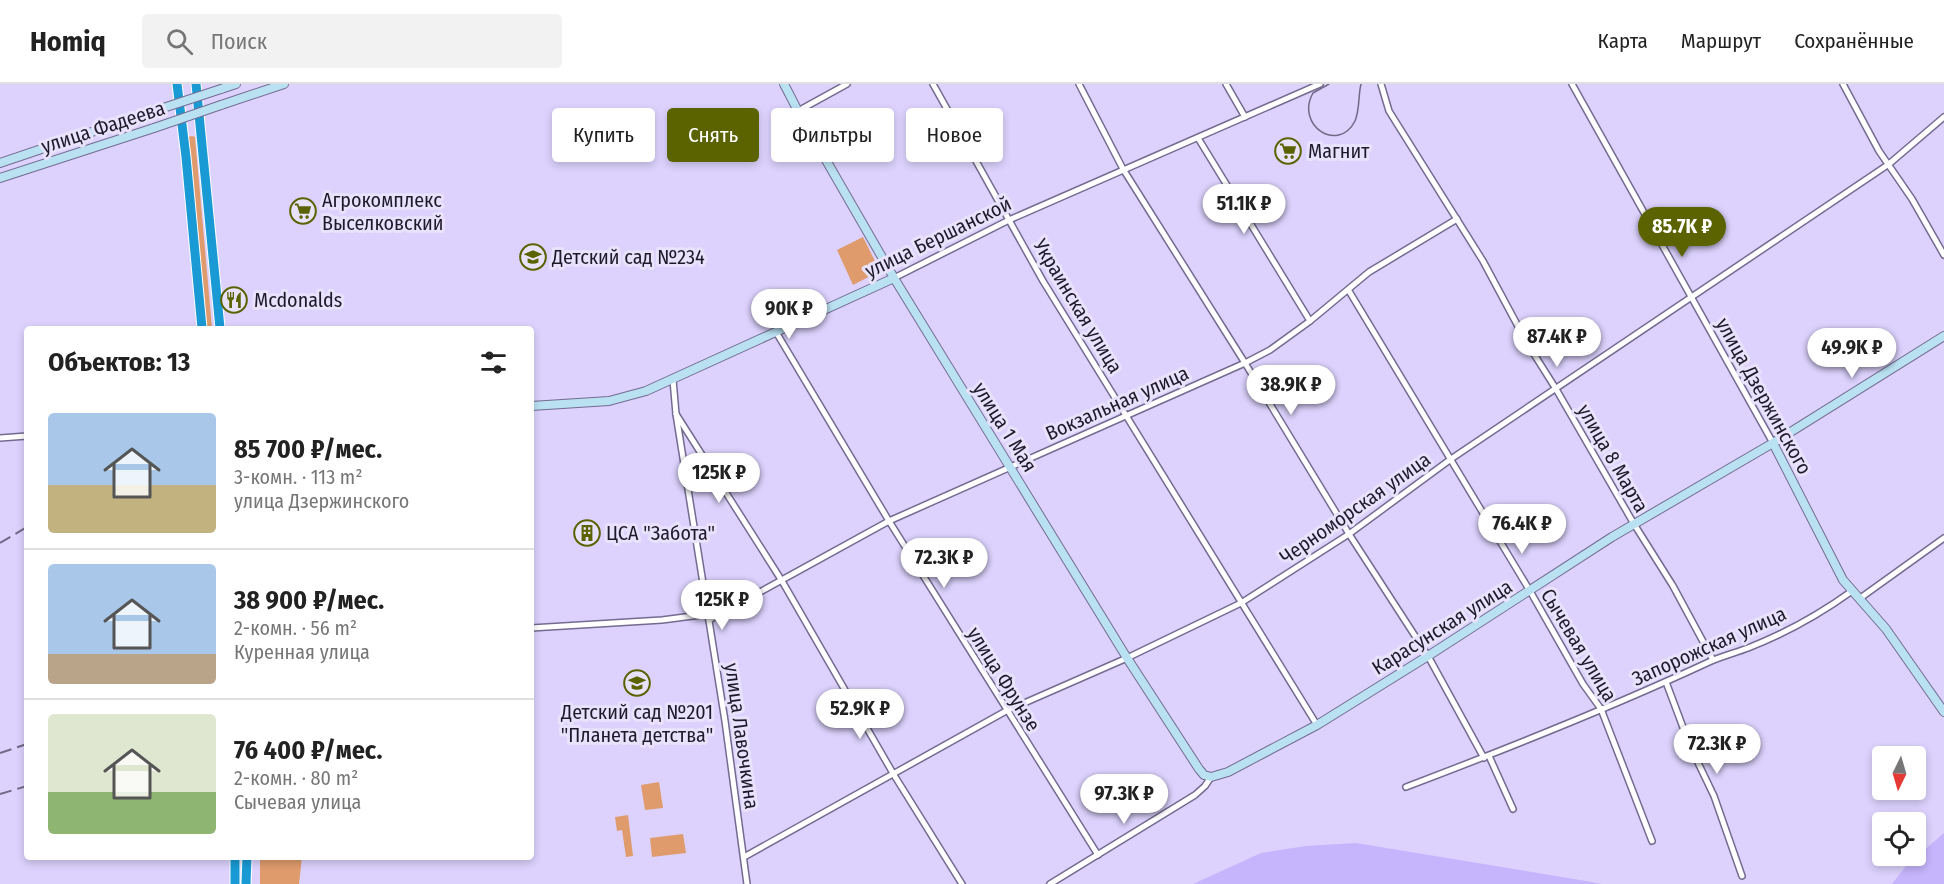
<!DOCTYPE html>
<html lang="ru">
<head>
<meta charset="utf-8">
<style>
  :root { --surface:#fff; --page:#f2f2f2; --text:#222; --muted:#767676; --line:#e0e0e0; --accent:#5b6301 }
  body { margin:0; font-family:"Fira Sans Condensed",sans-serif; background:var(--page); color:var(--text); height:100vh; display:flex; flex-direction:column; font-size:22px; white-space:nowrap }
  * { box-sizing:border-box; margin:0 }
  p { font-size:20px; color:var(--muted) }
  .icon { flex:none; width:33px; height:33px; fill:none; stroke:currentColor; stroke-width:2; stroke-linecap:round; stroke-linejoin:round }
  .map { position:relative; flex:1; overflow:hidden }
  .sheet { position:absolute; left:24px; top:242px; width:510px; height:534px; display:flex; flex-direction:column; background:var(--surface); border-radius:6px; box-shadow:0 3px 9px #0003 }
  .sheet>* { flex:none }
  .top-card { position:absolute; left:552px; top:24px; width:570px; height:54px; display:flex; gap:12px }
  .needle { width:39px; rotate:185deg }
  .fabs { position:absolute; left:1872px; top:662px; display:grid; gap:12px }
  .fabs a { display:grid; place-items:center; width:54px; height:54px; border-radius:6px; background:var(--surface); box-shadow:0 3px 9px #0003; font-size:30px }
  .price { position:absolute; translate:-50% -51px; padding:0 14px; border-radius:21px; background:#fff; color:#222; font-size:20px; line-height:39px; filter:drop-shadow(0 2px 3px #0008) }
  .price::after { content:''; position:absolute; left:50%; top:36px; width:18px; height:14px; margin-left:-9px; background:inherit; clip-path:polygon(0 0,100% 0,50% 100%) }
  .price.active { background:var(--accent); color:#fff }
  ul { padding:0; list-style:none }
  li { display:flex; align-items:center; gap:18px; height:150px; padding:0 24px }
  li+li { border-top:2px solid var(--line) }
  li span { display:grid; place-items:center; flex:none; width:168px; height:120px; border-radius:6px; color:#555 }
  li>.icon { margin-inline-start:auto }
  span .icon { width:72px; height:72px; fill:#fffc; stroke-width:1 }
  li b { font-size:26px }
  h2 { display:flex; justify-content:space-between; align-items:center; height:72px; padding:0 24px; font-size:26px }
  .tag { padding:0 21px; border-radius:6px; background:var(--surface); box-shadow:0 3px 9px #0003; font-size:21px; line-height:54px }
  .tag.active { background:var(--accent); color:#fff }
  header { display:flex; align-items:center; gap:36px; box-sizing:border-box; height:84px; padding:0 30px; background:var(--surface); border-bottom:2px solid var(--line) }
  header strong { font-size:28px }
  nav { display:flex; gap:33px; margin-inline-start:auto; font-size:21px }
  .search { width:420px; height:54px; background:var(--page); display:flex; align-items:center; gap:15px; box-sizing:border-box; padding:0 21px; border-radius:6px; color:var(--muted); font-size:22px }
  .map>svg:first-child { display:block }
  .green { fill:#df9b6c }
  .water { fill:#c6b5fd }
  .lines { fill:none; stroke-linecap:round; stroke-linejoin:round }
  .street-casing { stroke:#746b91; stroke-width:8 }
  .secondary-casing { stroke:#746b91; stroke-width:10 }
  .highway-casing { stroke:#fff; stroke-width:11 }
  .street { stroke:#fff; stroke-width:5 }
  .secondary { stroke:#bae1f2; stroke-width:8 }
  .highway { stroke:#1a9ad4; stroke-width:9 }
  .tram { stroke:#716a86; stroke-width:1.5 }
  .rail { stroke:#716a86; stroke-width:2; stroke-dasharray:12 6; stroke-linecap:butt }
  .secondary-bridge-casing { stroke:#746b91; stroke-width:10; stroke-linecap:butt }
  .secondary-bridge { stroke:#bae1f2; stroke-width:8 }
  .labels { text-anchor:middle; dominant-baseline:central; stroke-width:6; stroke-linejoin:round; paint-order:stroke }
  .street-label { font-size:20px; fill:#1e1a2a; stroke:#e8e2fc }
  .poi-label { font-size:20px; fill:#1e1a2a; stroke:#e8e2fc; text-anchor:start }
</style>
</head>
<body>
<header>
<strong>Homiq</strong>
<div class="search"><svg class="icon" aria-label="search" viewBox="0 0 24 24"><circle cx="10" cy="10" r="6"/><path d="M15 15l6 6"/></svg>Поиск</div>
<nav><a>Карта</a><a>Маршрут</a><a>Сохранённые</a></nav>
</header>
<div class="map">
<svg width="1944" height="800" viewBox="0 0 1944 800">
  <rect width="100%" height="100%" fill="#dcd2fd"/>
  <g class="green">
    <path d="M192,52l3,1 17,191h-5l-1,-1 -18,-190z"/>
    <path d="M863,153l17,34 -27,14 -16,-35z"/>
    <path d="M659,698l4,26 -18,2 -4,-25z"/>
    <path d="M628,731l5,41 -7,1 -4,-27 -5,1 -2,-14z"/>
    <path d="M683,750l3,19 -34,4 -2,-19z"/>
    <path d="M260,773h42l-3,27h-39z"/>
  </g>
  <g class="water">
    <path d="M1944,749v51h-52l14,-18z"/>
    <path d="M1356,759l236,39 9,2h-408l68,-31 45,-7z"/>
  </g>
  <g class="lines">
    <g class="street-casing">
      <g id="street">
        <path d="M933,0l110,197 274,444"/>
        <path d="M1079,0l44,85 122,194 104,171 79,122 56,102"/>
        <path d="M1226,0l19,33"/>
        <path d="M1381,0l8,27 94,150 44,82 29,46 78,135 39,62 40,74"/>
        <path d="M1572,0l201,359"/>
        <path d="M1843,0l36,67 33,48 32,56"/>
        <path d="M798,27l49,-27"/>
        <path d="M1198,54l112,183"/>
        <path d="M894,194l115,-58 311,-136"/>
        <path d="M1349,207l181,300 53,93 18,25 51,132"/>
        <path d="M776,248l113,189 209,334"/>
        <path d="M673,296l3,34 49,307 22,163"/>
        <path d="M676,330l106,167 112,194 68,109"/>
        <path d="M0,354l27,-2"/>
        <path d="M1859,515l85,-61"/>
        <path d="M709,536l180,-99 356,-158 25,-13 40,-29 59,-49 88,-53"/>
        <path d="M531,544l131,-8 46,-6"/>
        <path d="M1666,598l24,64 24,50 28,80"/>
        <path d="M1489,672l24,53"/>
        <path d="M1406,703c103,-39 204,-79 303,-125 13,-6 26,-9 39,-14 36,-14 72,-34 104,-57"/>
        <path d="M744,773l262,-146 121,-53 114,-55 108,-69 102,-75 438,-295 55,-47"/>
        <path d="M1050,800l145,-89 10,-9 6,-9"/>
      </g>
    </g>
    <g class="secondary-casing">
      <g id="secondary">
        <path d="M784,0l16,31 94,163 233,380 72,111 5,6 7,2 17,-5 89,-47 111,-69 184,-119 161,-94 171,-107"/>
        <path d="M221,5l15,-5"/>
        <path d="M221,21l63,-21"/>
        <path d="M0,79l154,-52"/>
        <path d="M0,94l154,-50"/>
        <path d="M531,322l78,-5 37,-10 248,-113"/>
        <path d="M1773,359l70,137 43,49 58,83"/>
      </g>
    </g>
    <g class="highway-casing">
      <g id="highway">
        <path d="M177,0l9,73 16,171"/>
        <path d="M196,0l24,244"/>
        <path d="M235,772v28"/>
        <path d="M246,800l1,-28"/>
      </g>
    </g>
    <use href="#street" class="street"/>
    <use href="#secondary" class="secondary"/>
    <use href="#highway" class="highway"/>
    <path class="tram" d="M1329,0l-16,9c-18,32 25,61 42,28 5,-12 3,-25 6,-37"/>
    <g class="rail">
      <path d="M0,459l27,-16"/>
      <path d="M0,669l27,-9"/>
      <path d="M0,710l27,-8"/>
    </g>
    <g class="secondary-bridge-casing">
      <g id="secondary-bridge">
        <path d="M154,27l67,-22"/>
        <path d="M154,44l67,-23"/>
      </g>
    </g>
    <use href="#secondary-bridge" class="secondary-bridge"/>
  </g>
  <defs>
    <g id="supermarket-ring" transform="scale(1.35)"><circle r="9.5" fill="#e8e2fc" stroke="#5b6301" stroke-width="1.5"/><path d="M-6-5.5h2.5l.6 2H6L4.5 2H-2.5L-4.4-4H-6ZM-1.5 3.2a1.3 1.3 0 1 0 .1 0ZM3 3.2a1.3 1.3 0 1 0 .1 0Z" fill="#5b6301"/></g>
    <g id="school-ring" transform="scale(1.35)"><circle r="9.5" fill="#e8e2fc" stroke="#5b6301" stroke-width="1.5"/><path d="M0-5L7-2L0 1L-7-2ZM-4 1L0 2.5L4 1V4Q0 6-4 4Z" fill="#5b6301"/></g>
    <g id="restaurant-ring" transform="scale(1.35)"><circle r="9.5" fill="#e8e2fc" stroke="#5b6301" stroke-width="1.5"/><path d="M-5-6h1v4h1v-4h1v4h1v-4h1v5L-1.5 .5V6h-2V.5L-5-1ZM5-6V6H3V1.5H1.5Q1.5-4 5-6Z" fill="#5b6301"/></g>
    <g id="building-ring" transform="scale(1.35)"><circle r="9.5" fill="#e8e2fc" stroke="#5b6301" stroke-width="1.5"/><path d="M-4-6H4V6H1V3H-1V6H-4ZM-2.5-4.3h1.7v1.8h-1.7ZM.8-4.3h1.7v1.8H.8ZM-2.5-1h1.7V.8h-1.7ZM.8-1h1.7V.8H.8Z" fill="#5b6301"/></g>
  </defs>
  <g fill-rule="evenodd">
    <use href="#supermarket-ring" x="1288" y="67"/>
    <use href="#supermarket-ring" x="303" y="127"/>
    <use href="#school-ring" x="533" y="173"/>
    <use href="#restaurant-ring" x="234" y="216"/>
    <use href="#building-ring" x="587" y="449"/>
    <use href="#school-ring" x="637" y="599"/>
  </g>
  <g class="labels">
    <g class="street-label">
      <text transform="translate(103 43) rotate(-18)">улица Фадеева</text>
      <text transform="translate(938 153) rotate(-26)">улица Бершанской</text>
      <text transform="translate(1078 222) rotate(59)">Украинская улица</text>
      <text transform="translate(1764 312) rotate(61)">улица Дзержинского</text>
      <text transform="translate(1117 319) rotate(-24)">Вокзальная улица</text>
      <text transform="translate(1005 343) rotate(58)">улица 1 Мая</text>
      <text transform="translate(1613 374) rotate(60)">улица 8 Марта</text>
      <text transform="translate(1355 424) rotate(-35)">Черноморская улица</text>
      <text transform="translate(1442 543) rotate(-32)">Карасунская улица</text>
      <text transform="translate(1579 561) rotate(59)">Сычевая улица</text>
      <text transform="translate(1709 562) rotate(-24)">Запорожская улица</text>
      <text transform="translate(1004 595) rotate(58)">улица Фрунзе</text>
      <text transform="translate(742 652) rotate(82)">улица Лавочкина</text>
    </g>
    <g class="poi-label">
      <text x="1308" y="67">Магнит</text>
      <text x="322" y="116">Агрокомплекс<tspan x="322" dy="23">Выселковский</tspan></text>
      <text x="552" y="173">Детский сад №234</text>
      <text x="254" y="216">Mcdonalds</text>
      <text x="606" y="449">ЦСА "Забота"</text>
      <text x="637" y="628" text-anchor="middle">Детский сад №201<tspan x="637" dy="23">"Планета детства"</tspan></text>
    </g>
  </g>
</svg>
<div class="fabs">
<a><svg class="needle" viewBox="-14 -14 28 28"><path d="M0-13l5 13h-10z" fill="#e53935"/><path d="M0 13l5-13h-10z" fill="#767676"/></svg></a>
<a><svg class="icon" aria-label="locate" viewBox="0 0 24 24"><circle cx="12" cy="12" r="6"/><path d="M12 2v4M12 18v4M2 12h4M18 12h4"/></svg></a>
</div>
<b class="price" style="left:1244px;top:151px">51.1K ₽</b>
<b class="price active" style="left:1682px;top:174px">85.7K ₽</b>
<b class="price" style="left:789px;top:256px">90K ₽</b>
<b class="price" style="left:1557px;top:284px">87.4K ₽</b>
<b class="price" style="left:1852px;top:295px">49.9K ₽</b>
<b class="price" style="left:1291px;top:332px">38.9K ₽</b>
<b class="price" style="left:719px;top:420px">125K ₽</b>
<b class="price" style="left:1522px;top:471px">76.4K ₽</b>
<b class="price" style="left:944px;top:505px">72.3K ₽</b>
<b class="price" style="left:722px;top:547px">125K ₽</b>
<b class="price" style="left:860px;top:656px">52.9K ₽</b>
<b class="price" style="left:1717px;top:691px">72.3K ₽</b>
<b class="price" style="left:1124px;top:741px">97.3K ₽</b>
<div class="top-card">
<a class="tag">Купить</a>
<a class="tag active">Снять</a>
<a class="tag">Фильтры</a>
<a class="tag">Новое</a>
</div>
<section class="sheet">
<h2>Объектов: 13<svg class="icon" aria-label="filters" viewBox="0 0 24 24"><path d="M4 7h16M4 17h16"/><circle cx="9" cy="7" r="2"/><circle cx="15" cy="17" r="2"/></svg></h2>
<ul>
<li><span style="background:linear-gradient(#a9c7e8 60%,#c2b280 0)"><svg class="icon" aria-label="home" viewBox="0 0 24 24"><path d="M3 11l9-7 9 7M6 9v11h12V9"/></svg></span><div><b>85 700 ₽/мес.</b><p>3-комн. · 113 m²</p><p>улица Дзержинского</p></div></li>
<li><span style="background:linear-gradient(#a9c7e8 75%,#b9a48a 0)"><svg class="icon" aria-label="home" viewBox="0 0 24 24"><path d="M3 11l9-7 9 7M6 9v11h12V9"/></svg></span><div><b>38 900 ₽/мес.</b><p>2-комн. · 56 m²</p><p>Куренная улица</p></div></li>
<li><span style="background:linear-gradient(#dfe7d0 65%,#8fb573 0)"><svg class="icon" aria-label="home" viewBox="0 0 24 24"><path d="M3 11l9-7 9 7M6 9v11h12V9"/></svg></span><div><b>76 400 ₽/мес.</b><p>2-комн. · 80 m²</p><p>Сычевая улица</p></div></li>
</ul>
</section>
</div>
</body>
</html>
